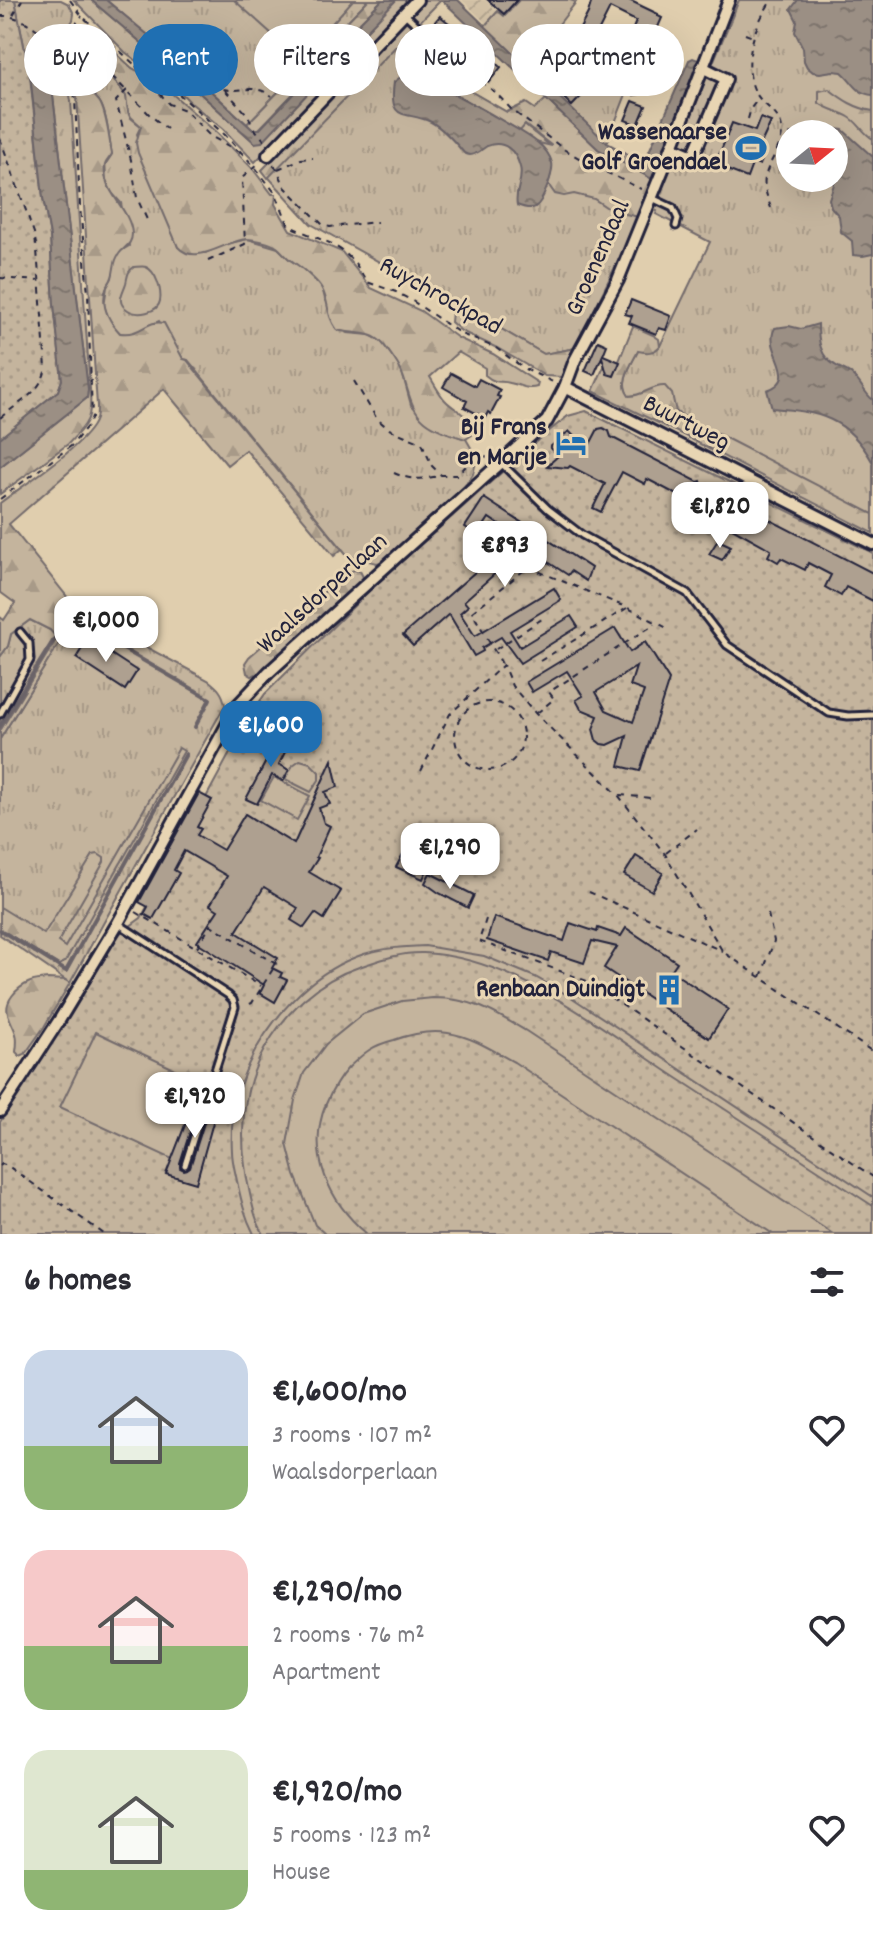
<!DOCTYPE html>
<html lang="en">
<head>
<meta charset="utf-8">
<style>
  :root { --surface:#fff; --page:#f7f7f7; --text:#2b2b33; --muted:#7c7c81; --accent:#1f6fb2 }
  body { margin:0; font-family:Dekko,sans-serif; background:var(--page); color:var(--text); height:100vh; display:flex; flex-direction:column; font-size:30px; white-space:nowrap }
  * { box-sizing:border-box; margin:0 }
  p { font-size:26px; color:var(--muted) }
  .icon { flex:none; width:44px; height:44px; fill:none; stroke:currentColor; stroke-width:2; stroke-linecap:round; stroke-linejoin:round }
  .map { position:relative; height:1234px; overflow:hidden }
  .side { display:flex; flex-direction:column; background:var(--surface); flex:1 }
  .side>* { flex:none }
  .banner { position:absolute; left:24px; top:24px; width:826px; height:72px; display:flex; gap:16px }
  .needle { width:52px; rotate:72deg }
  .buttons { position:absolute; left:776px; top:120px; display:grid; gap:16px }
  .buttons a { display:grid; place-items:center; width:72px; height:72px; border-radius:50%; background:var(--surface); box-shadow:0 8px 32px #0002; font-size:40px }
  .price { position:absolute; translate:-50% -68px; padding:0 18px; border-radius:16px; background:#fff; color:#222; font-size:26px; line-height:52px; filter:drop-shadow(0 2px 4px #0008) }
  .price::after { content:''; position:absolute; left:50%; top:48px; width:24px; height:18px; margin-left:-12px; background:inherit; clip-path:polygon(0 0,100% 0,50% 100%) }
  .price.current { background:var(--accent); color:#fff }
  ul { padding:0; list-style:none }
  li { display:flex; align-items:center; gap:24px; height:200px; padding:0 24px }
  li span { display:grid; place-items:center; flex:none; width:224px; height:160px; border-radius:24px; color:#555 }
  li>.icon { margin-inline-start:auto }
  span .icon { width:96px; height:96px; fill:#fffc; stroke-width:1 }
  li b { font-size:34px }
  h2 { display:flex; justify-content:space-between; align-items:center; height:96px; padding:0 24px; font-size:34px }
  .chip { padding:0 28px; border-radius:36px; background:var(--surface); box-shadow:0 8px 32px #0002; font-size:28px; line-height:72px }
  .chip.current { background:var(--accent); color:#fff }
  .map>svg:first-child { display:block }
  .industrial { fill:url(#industrial-furrows) }
  .grass { fill:url(#grass-tufts); stroke:#736b6c; stroke-width:2; fill-rule:evenodd }
  .forest { fill:url(#forest-firs); stroke:#736b6c; stroke-width:2 }
  .park { fill:url(#park-dots); stroke:#736b6c; stroke-width:2 }
  .pitch { fill:#c4b49d; stroke:#736b6c; stroke-width:2 }
  .water { fill:url(#water-ripples); stroke:#6b6367; stroke-width:2 }
  .lines { fill:none; stroke-linecap:round; stroke-linejoin:round }
  .stream { stroke:#6b6367; stroke-width:4 }
  .building { fill:#aea090; stroke:#22223b; stroke-width:2; fill-rule:evenodd }
  .lane-casing { stroke:#22223b; stroke-width:11 }
  .street-casing { stroke:#22223b; stroke-width:16 }
  .path { stroke:#22223b; stroke-width:2; stroke-dasharray:6 6; stroke-linecap:butt }
  .lane { stroke:#e8d5b3; stroke-width:5 }
  .street { stroke:#e8d5b3; stroke-width:10 }
  .labels { text-anchor:middle; dominant-baseline:central; stroke-width:6; stroke-linejoin:round; paint-order:stroke }
  .poi-label { font-size:26px; font-weight:bold; fill:#22223b; stroke:#e8d5b3; text-anchor:end }
  .street-label { font-size:26px; fill:#22223b; stroke:#e8d5b3 }
</style>
</head>
<body>
<div class="map">
<svg width="873" height="1234" viewBox="0 0 873 1234">
  <defs>
    <pattern id="industrial-furrows" width="10" height="10" patternUnits="userSpaceOnUse" patternTransform="scale(2)"><rect width="10" height="10" fill="#d1c0a5"/><path d="M-1 1l2-2M0 10L10 0M9 11l2-2" fill="none" stroke="#b3a58f"/></pattern>
    <pattern id="grass-tufts" width="24" height="20" patternUnits="userSpaceOnUse" patternTransform="scale(2)"><rect width="24" height="20" fill="#c4b49d"/><path d="M3 7l-1-3M5 7V3M7 7l1-3M15 17l-1-3M17 17v-4M19 17l1-3" fill="none" stroke="#a89a88"/></pattern>
    <pattern id="forest-firs" width="22" height="20" patternUnits="userSpaceOnUse" patternTransform="scale(2)"><rect width="22" height="20" fill="#c4b49d"/><path d="M5 1l3.5 6h-7zM16 11l3.5 6h-7z" fill="#a89a88"/></pattern>
    <pattern id="park-dots" width="8" height="8" patternUnits="userSpaceOnUse" patternTransform="scale(2)"><rect width="8" height="8" fill="#c4b49d"/><path d="M2 2h.1M6 6h.1" fill="none" stroke="#a89a88" stroke-width="1.8" stroke-linecap="round"/></pattern>
    <pattern id="water-ripples" width="26" height="14" patternUnits="userSpaceOnUse" patternTransform="scale(2)"><rect width="26" height="14" fill="#9b8f84"/><path d="M2 4q2-2 4 0t4 0M15 11q2-2 4 0t4 0" fill="none" stroke="#7e746d"/></pattern>
  </defs>
  <rect width="100%" height="100%" fill="#e0ceae"/>
  <filter id="ink" filterUnits="userSpaceOnUse"><feTurbulence type="fractalNoise" baseFrequency=".0125" numOctaves="2"/><feDisplacementMap in="SourceGraphic" scale="16" xChannelSelector="R" yChannelSelector="G"/><feConvolveMatrix kernelMatrix="1 2 1 2 8 2 1 2 1" color-interpolation-filters="sRGB"/></filter>
  <g filter="url(#ink)">
    <path class="industrial" d="M462,0h23l12,11 -11,12z"/>
    <g class="grass">
      <path d="M15,0h46l8,4 5,10 -1,6 -9,14 -2,11 9,56 19,288h-2l-35,-293v-49l-9,-2 -14,3v28z"/>
      <path d="M74,0h17l92,78 72,65 71,-72 -2,-2 10,-12 5,1 18,-18 9,8 -111,114 -32,-33 -32,-26 -24,-25 -30,-17 -12,-9z"/>
      <path d="M106,0h262l-121,124 -81,-74z"/>
      <path d="M739,0h134v521l-164,-79v7l-22,-12 6,-4 -55,-38 -9,1c-11,-14 3,-32 9,-46l7,2 15,-6 50,-104 -54,-28 1,-3 -5,-2zM790,134h44v44h-44z"/>
      <path d="M391,41l32,23 90,52 126,101 -63,131 -32,6 -91,-53 -34,-17 -108,-60 -49,-54z"/>
      <path d="M598,60l32,15v9l-23,59 -38,-35 25,-25z"/>
      <path d="M96,69c10,3 26,16 30,27 3,7 0,14 4,21 3,3 7,6 11,9l-4,8 41,113 27,6 21,-9 22,-5 30,9 12,12 11,7 21,20 3,12 23,34 22,2 11,6 20,27 10,37 32,26 23,8 11,19 -4,16 -10,14 -82,74 -4,1 -29,-7 -160,-196 -5,-1 -24,-38 -28,14 -11,-2 -11,-12 -5,-16 3,-18 5,-9 2,-16 5,-10 10,-6 -8,-43 -9,-10 -6,-13 -1,-15 7,-11c-3,-14 -5,-42 -13,-53 -5,-6 -10,-9 -14,-16l5,-15z"/>
      <path d="M92,618l116,62c9,7 15,12 17,25l-155,278 -70,-48v-196l61,-99 23,-9z"/>
      <path d="M30,620l20,10 8,8 -58,93v-74l8,-11 3,-12z"/>
    </g>
    <g class="forest">
      <path d="M368,0h14l-51,51 3,6 -10,12 -3,-2 -6,4 -56,58h-7l-5,-5z"/>
      <path d="M396,0h17l-47,48 -9,-8z"/>
      <path d="M424,0h17l-173,178 -6,-8z"/>
      <path d="M519,0h51l6,2 -27,35 -5,-4 -28,29 -34,-33 16,-18 6,5z"/>
      <path d="M90,29l42,39 28,15 58,51 34,34 20,26h4l-1,10 15,26 52,22 29,36 50,23 37,27 35,16 45,29 -1,4c-11,3 -16,-2 -27,-4 -11,-3 -13,2 -25,-8v-7l-27,-16 -28,25c5,8 9,16 15,23 11,12 28,15 27,35l-6,4c-14,-4 -30,-9 -41,-18 -16,-13 -16,-32 -24,-50 -3,-7 -16,-26 -22,-31 -11,-9 -29,-6 -42,-10 -12,-17 -7,-26 -15,-41 -5,-10 -22,-22 -31,-29 -5,-3 -9,-9 -14,-13 -6,-4 -22,-8 -30,-8 -21,1 -51,28 -69,8l-40,-94 -2,-10 5,-17 -10,-9 -3,-6 -2,-15 -7,-10 -14,-14 -9,-3 -6,1 -5,15c4,7 9,10 14,16 8,11 10,39 13,53 -2,4 -6,7 -7,11 -5,25 26,44 27,69 0,11 -8,13 -13,20 -6,8 -4,15 -7,23 -1,4 -4,7 -6,11 -6,18 3,33 14,45 22,3 26,-14 44,-10l19,36 4,1 155,189 -8,7 -88,-106 -19,15 -63,-76 -155,135 64,80 19,14 -8,13 -23,9 -61,99v-8l57,-93 -7,-8 -20,-10 -19,14 -3,12 -8,11v-40l4,3 11,-17 -15,-11v-89c23,-18 88,-59 96,-84 1,-4 1,-9 1,-13l-20,-309c-2,-14 -13,-54 0,-64 2,-1 10,-3 13,-4z"/>
      <path d="M423,64l84,48 19,-9 9,6 11,-10 52,50 56,31 -15,37 -27,-6 -18,-12 -20,-5 -10,2 -9,-2 -7,-10c7,-20 5,-25 -9,-41l13,3 -27,-21 -5,6 -61,-35 -46,-23v-4l3,-4z"/>
      <path d="M829,89c14,11 26,19 44,22v28c-10,-6 -15,-17 -24,-22 -10,-6 -21,-7 -30,-14v-12z"/>
      <path d="M134,267c2,0 10,-1 12,0 10,4 16,24 14,34 -2,12 -23,15 -32,9 -13,-8 -5,-17 -2,-27 2,-8 1,-11 8,-16z"/>
      <path d="M453,301l91,53 32,-6 -14,29 -17,-1 -48,-28 -36,-17 -10,-9z"/>
      <path d="M633,326l20,9 6,4 1,7c-6,7 -13,7 -22,5 -6,13 -20,31 -9,45 15,0 22,-11 36,-10l7,8 4,18 20,11 -3,10 -6,4 -94,-46 13,-29 11,4z"/>
      <path d="M88,389h2c2,30 -1,33 -22,55l-68,50v-27l87,-69z"/>
      <path d="M716,433l157,81v19l-164,-84c0,-8 1,-11 7,-16z"/>
      <path d="M354,570l6,1 3,6 -3,6 -97,88 -11,5 -5,-3 -2,-10 4,-6 97,-84z"/>
      <path d="M179,748l5,3 -119,211 -6,3 -59,-36v-22l44,27 49,-79 5,-1 6,4v4l-46,80 7,5z"/>
      <path d="M48,979l17,1 5,3 -26,44 -19,27 -5,2 -4,-4c3,-21 -2,-20 -8,-38 -4,-13 9,-26 20,-31 6,-3 13,-3 20,-4z"/>
    </g>
    <g class="park">
      <path d="M0,0h15l15,76 13,122 7,38 4,68 8,76 -4,11 -58,47z"/>
      <path d="M586,411l287,142v681h-873v-112l119,-188 22,-16 109,-202 15,-22 106,-105 167,-149 30,-24z"/>
    </g>
    <g class="pitch">
      <path d="M234,0h119l-53,59z"/>
      <path d="M300,760l10,3 9,9v8l-8,12 -26,-13 8,-14z"/>
      <path d="M274,777l36,19 -13,24 -36,-20z"/>
      <path d="M425,946l59,10 51,21 36,20 302,200v9c-67,-44 -135,-88 -202,-132 -74,-49 -156,-116 -247,-121 -23,-1 -44,7 -65,14 -40,13 -73,44 -94,81 -26,45 -26,97 -15,146 3,14 6,28 14,40h-10c-9,-17 -13,-34 -17,-53 -2,-10 -5,-20 -5,-30 -4,-62 25,-117 69,-159 18,-17 39,-30 63,-38 19,-6 40,-7 61,-8z"/>
      <path d="M433,998c39,0 61,14 93,33l307,203h-60l-259,-172c-22,-12 -41,-25 -66,-29 -19,-3 -37,1 -54,7 -23,6 -29,12 -46,28 -10,11 -16,22 -22,36 -20,49 3,98 41,130h-42l-10,-9 -20,-50 -8,-31 8,-44 9,-27 22,-29 37,-30 39,-13z"/>
      <path d="M96,1032l106,50 -30,77 -112,-52z"/>
    </g>
    <g class="water">
      <path d="M91,0h15l60,50 86,79h8l55,-58 6,-4 5,4v3l-64,68 -7,1 -72,-65z"/>
      <path d="M382,0h14l-57,59 -5,-1 -3,-7z"/>
      <path d="M442,0h16l149,143 37,20 45,-103 4,-2 8,3 -47,119 -56,-31z"/>
      <path d="M798,0h75v95c-17,-1 -20,-14 -31,-23l-9,-1 -13,2 -7,-1 -6,-5 -3,-6 -1,-13 -8,-16 2,-11 -6,-12z"/>
      <path d="M44,45l9,2v49l35,293 -1,9 -87,69v-29l58,-47 4,-11 -8,-76 -4,-68 -7,-38 -14,-135v-15z"/>
      <path d="M413,73c30,15 60,30 88,47 12,7 26,14 37,23 6,5 12,12 14,20 2,8 -9,40 -17,44 -6,3 -13,0 -18,-2 -3,-14 7,-25 3,-38 -4,-16 -16,-28 -33,-21 -5,3 -10,9 -17,9 -2,0 -4,-1 -6,-2 -9,-11 -20,-24 -33,-31 -25,-12 -43,2 -37,-40l8,-6z"/>
      <path d="M828,128l15,2 30,27v97l-10,2 -10,-1 -1,-14 -11,-9 -2,-16 -8,-9 -2,-8 5,-15v-50h-10z"/>
      <path d="M818,324c0,16 2,33 17,41 5,4 12,5 17,10 9,7 12,18 21,25v63c-25,-46 -54,-51 -101,-55l-5,-18c36,-12 -5,-40 8,-62l14,-2 12,3z"/>
    </g>
    <g class="lines">
      <g class="stream">
        <path d="M0,726l68,-109 142,82 -15,28"/>
        <path d="M0,930l66,41 120,-217"/>
      </g>
    </g>
    <g class="building">
      <path d="M488,0h29l-13,14z"/>
      <path d="M592,0h37l29,14v2l4,2 -10,23 -6,-2 -2,4 -14,-7 6,-15 -26,-13 -19,38 -16,-8 13,-25z"/>
      <path d="M440,16l24,19 1,-2 7,6 29,28 -12,15 -62,-51z"/>
      <path d="M545,36l48,48 -21,22 -49,-48z"/>
      <path d="M598,44l41,19 -5,11 25,-6 10,-23 8,3 -13,33 -11,-5 3,15 -22,4 -7,-22 -35,-16z"/>
      <path d="M633,101l13,5 -8,19 -13,-5z"/>
      <path d="M760,118l11,4 -14,30 7,3 -4,10 -7,-3 -6,16 -32,-13 17,-42 23,8z"/>
      <path d="M631,300l40,16 -5,14 -7,-2 -3,6 -27,-11 3,-7 -7,-2z"/>
      <path d="M598,341l9,4 -4,10 17,7 -6,14 -7,-2 -5,-17 -8,18 -9,-4z"/>
      <path d="M451,373l24,13 4,-7 21,11 -3,6 3,1 -9,17 -3,-2 -3,6 -21,-11 3,-6 -24,-14z"/>
      <path d="M603,428l6,3 2,6 87,45 3,-1 1,4 171,88v28l-27,-14 -5,9 -16,-9 6,-12 -23,-12 -3,7 -24,-12 -3,4 -10,-6 3,-6 -8,-5 -51,-28 -2,-5 -63,-33 -2,5 -23,-12 -21,40 -8,-4 12,-24 -35,-18 -2,2 -21,-2 11,-10 -8,-9 19,-16 18,19 11,-21z"/>
      <path d="M484,498l107,70 -5,13 -15,-10 -3,4 -37,-24 -9,8 -5,-5 -53,47 4,5 -8,7 15,23 79,-48 7,12 -51,31 10,16 51,-31 7,11 -58,36 -19,-26 -19,11 1,3 -9,5 -25,-42 -36,32 -10,-11 113,-99 -27,-18 -11,17 -13,-8z"/>
      <path d="M718,540l13,6 -9,14 -13,-6z"/>
      <path d="M615,628l15,24 15,-10 24,38 -29,91 -21,-5 8,-30 -19,9 -7,-1 -5,-4 -3,-11 5,-13 -17,-7 -5,-9 7,-4 -16,-25 -35,21 -6,-10zM636,667l-6,19 14,5 -11,31 -27,-12 -10,-18z"/>
      <path d="M88,639l49,32 -12,19 -49,-32z"/>
      <path d="M281,733l11,5 -13,26 10,6 -6,11 -11,-6 -15,29 -11,-5z"/>
      <path d="M332,760l6,27 -13,5 5,12 -11,4 5,15 6,3 -14,31 2,1 -9,14 32,19 -17,28 -9,-6 -11,15 -13,-8 7,-12 -34,-21 -28,45 42,26 -6,10 10,5 -2,4 7,3 -12,22 -15,-9 4,-8 -67,-43 21,-32 -8,-5 17,-29 -43,-25 -10,19 5,3 -26,46 -9,-5 4,-7 -9,-5 60,-109 13,7 -15,27 4,2 -4,6 26,15 22,-36 49,30z"/>
      <path d="M403,854l26,12 -6,13 -27,-12z"/>
      <path d="M636,856l27,17 -11,18 -28,-16z"/>
      <path d="M430,873l44,22 -6,13 -29,-15 -14,-10z"/>
      <path d="M494,917l70,24 6,-18 27,9 1,-4 23,8 5,-8 51,34 -6,9 57,38 -19,29 -105,-70 13,-21 -25,-6 -8,22 -33,-11 -3,9 -61,-21z"/>
      <path d="M201,1084l4,1 -25,78v5l4,2 6,-3 25,-79 7,2 -26,93 -30,-9z"/>
    </g>
    <g class="lines">
      <g class="lane-casing">
        <g id="lane">
          <path d="M405,14l14,13"/>
          <path d="M652,198l21,10 5,11 -2,7"/>
          <path d="M502,464l46,45 34,26 105,58 40,52 102,68 19,3 25,-1"/>
          <path d="M239,706l15,6"/>
          <path d="M0,714l30,-54 -1,-17 -9,-11"/>
          <path d="M119,924l109,71 5,5 2,7 -50,158"/>
        </g>
      </g>
      <g class="street-casing">
        <g id="street">
          <path d="M672,147l21,9 33,-77 -24,-12"/>
          <path d="M268,155l149,-155"/>
          <path d="M565,387l308,157"/>
          <path d="M0,1111l60,-92 58,-96 120,-218 31,-33 278,-251 18,-34 10,-27 43,-80 54,-133 57,-147"/>
        </g>
      </g>
      <g class="path">
        <path d="M70,0l12,16 52,48 28,15 63,56 30,32 21,27 13,32 43,18 12,8 11,11 12,19 29,10 18,10 47,32 35,14 29,21 28,13"/>
        <path d="M13,15l9,-15"/>
        <path d="M0,16c19,-1 35,11 49,23 17,0 23,-11 33,-23"/>
        <path d="M70,33l80,82 17,14"/>
        <path d="M745,34l8,3"/>
        <path d="M174,38c11,12 34,48 49,51 19,4 31,-6 49,7"/>
        <path d="M432,46l63,46 17,18 53,40 26,15 50,24"/>
        <path d="M136,66l33,38 16,6 25,26 30,16"/>
        <path d="M127,90l-11,11 15,59 6,38 12,26"/>
        <path d="M225,90l23,25 5,12 12,14"/>
        <path d="M748,119l3,-11 7,-9"/>
        <path d="M0,138l34,95 3,17 9,118c-5,25 -27,34 -46,50"/>
        <path d="M273,165l4,4 8,18 38,38 7,2 47,-5"/>
        <path d="M278,169l23,-10 12,-1"/>
        <path d="M771,208c-3,-9 -8,-21 -6,-30 3,-16 18,-32 17,-48 -1,-16 -17,-23 -25,-35 -17,-28 -3,-71 15,-95"/>
        <path d="M208,261l37,-17 -3,-66 16,-14"/>
        <path d="M0,278l38,3"/>
        <path d="M354,381l23,38 12,10 33,14 10,23 9,9h16c10,-9 17,-21 31,-18"/>
        <path d="M394,473c18,8 27,6 46,3"/>
        <path d="M0,499l71,-53 18,-22 3,-7 -4,-123 -8,-88 -5,-107c-4,-28 -13,-37 -6,-66"/>
        <path d="M496,649l46,-30"/>
        <path d="M540,661l87,-53"/>
        <path d="M502,664l-30,-52 56,-45 100,41 39,20"/>
        <circle cx="489" cy="736" r="34"/>
        <path d="M537,713l17,-14 -5,-7 106,-68"/>
        <path d="M421,771l29,-57 53,-49 9,21 24,28 82,81 47,59 58,98 150,100"/>
        <path d="M620,795l31,3"/>
        <path d="M666,853l31,-24"/>
        <path d="M589,892l133,59"/>
        <path d="M136,912l125,74"/>
        <path d="M486,919l-7,22 108,40 286,196"/>
        <path d="M197,947l14,-22 65,39 -24,39 -7,3"/>
        <path d="M761,977l13,-36 -6,-27"/>
        <path d="M0,1166l2,-2 6,2 96,68"/>
      </g>
      <use href="#lane" class="lane"/>
      <use href="#street" class="street"/>
    </g>
  </g>
  <defs>
    <g id="stadium-bare" transform="scale(2.4)"><path d="M0-5a6.5 5 0 1 0 0 10a6.5 5 0 1 0 0-10ZM-3.5-1.8h7v3.6h-7Z" fill="#1f6fb2" stroke="#e8d5b3" stroke-width="2.5" paint-order="stroke"/></g>
    <g id="hotel-bare" transform="scale(2.4)"><path d="M-6-4.5h1.5V1H6V5H4.5V3h-9V5H-6ZM-4 0a1.8 1.8 0 1 1 3.6 0ZM.5 0V-2.5h3Q6-2.5 6 0Z" fill="#1f6fb2" stroke="#e8d5b3" stroke-width="2.5" paint-order="stroke"/></g>
    <g id="building-bare" transform="scale(2.4)"><path d="M-4-6H4V6H1V3H-1V6H-4ZM-2.5-4.3h1.7v1.8h-1.7ZM.8-4.3h1.7v1.8H.8ZM-2.5-1h1.7V.8h-1.7ZM.8-1h1.7V.8H.8Z" fill="#1f6fb2" stroke="#e8d5b3" stroke-width="2.5" paint-order="stroke"/></g>
  </defs>
  <g fill-rule="evenodd">
    <use href="#stadium-bare" x="751" y="148"/>
    <use href="#hotel-bare" x="571" y="443"/>
    <use href="#building-bare" x="669" y="990"/>
  </g>
  <g class="labels">
    <g class="poi-label">
      <text x="727" y="133">Wassenaarse<tspan x="727" dy="30">Golf Groendael</tspan></text>
      <text x="547" y="428">Bij Frans<tspan x="547" dy="30">en Marije</tspan></text>
      <text x="645" y="990">Renbaan Duindigt</text>
    </g>
    <g class="street-label">
      <text transform="translate(599 258) rotate(-66)">Groenendaal</text>
      <text transform="translate(440 297) rotate(29)">Ruychrockpad</text>
      <text transform="translate(686 424) rotate(27)">Buurtweg</text>
      <text transform="translate(323 594) rotate(-42)">Waalsdorperlaan</text>
    </g>
  </g>
</svg>
<div class="buttons">
<a><svg class="needle" viewBox="-14 -14 28 28"><path d="M0-13l5 13h-10z" fill="#e53935"/><path d="M0 13l5-13h-10z" fill="#7c7c81"/></svg></a>
</div>
<b class="price" style="left:720px;top:550px">€1,820</b>
<b class="price" style="left:505px;top:589px">€893</b>
<b class="price" style="left:106px;top:664px">€1,000</b>
<b class="price current" style="left:271px;top:769px">€1,600</b>
<b class="price" style="left:450px;top:891px">€1,290</b>
<b class="price" style="left:195px;top:1140px">€1,920</b>
<div class="banner">
<a class="chip">Buy</a>
<a class="chip current">Rent</a>
<a class="chip">Filters</a>
<a class="chip">New</a>
<a class="chip">Apartment</a>
</div>
</div>
<section class="side">
<h2>6 homes<svg class="icon" aria-label="filters" viewBox="0 0 24 24"><path d="M4 7h16M4 17h16"/><circle cx="9" cy="7" r="2"/><circle cx="15" cy="17" r="2"/></svg></h2>
<ul>
<li><span style="background:linear-gradient(#c9d6e8 60%,#8fb573 0)"><svg class="icon" aria-label="home" viewBox="0 0 24 24"><path d="M3 11l9-7 9 7M6 9v11h12V9"/></svg></span><div><b>€1,600/mo</b><p>3 rooms · 107 m²</p><p>Waalsdorperlaan</p></div><svg class="icon" aria-label="heart" viewBox="0 0 24 24"><path d="M12 20l-8-8c-3-5 5-10 8-4 3-6 11-1 8 4z"/></svg></li>
<li><span style="background:linear-gradient(#f6c9c9 60%,#8fb573 0)"><svg class="icon" aria-label="home" viewBox="0 0 24 24"><path d="M3 11l9-7 9 7M6 9v11h12V9"/></svg></span><div><b>€1,290/mo</b><p>2 rooms · 76 m²</p><p>Apartment</p></div><svg class="icon" aria-label="heart" viewBox="0 0 24 24"><path d="M12 20l-8-8c-3-5 5-10 8-4 3-6 11-1 8 4z"/></svg></li>
<li><span style="background:linear-gradient(#dfe7d0 75%,#8fb573 0)"><svg class="icon" aria-label="home" viewBox="0 0 24 24"><path d="M3 11l9-7 9 7M6 9v11h12V9"/></svg></span><div><b>€1,920/mo</b><p>5 rooms · 123 m²</p><p>House</p></div><svg class="icon" aria-label="heart" viewBox="0 0 24 24"><path d="M12 20l-8-8c-3-5 5-10 8-4 3-6 11-1 8 4z"/></svg></li>
</ul>
</section>
</body>
</html>
